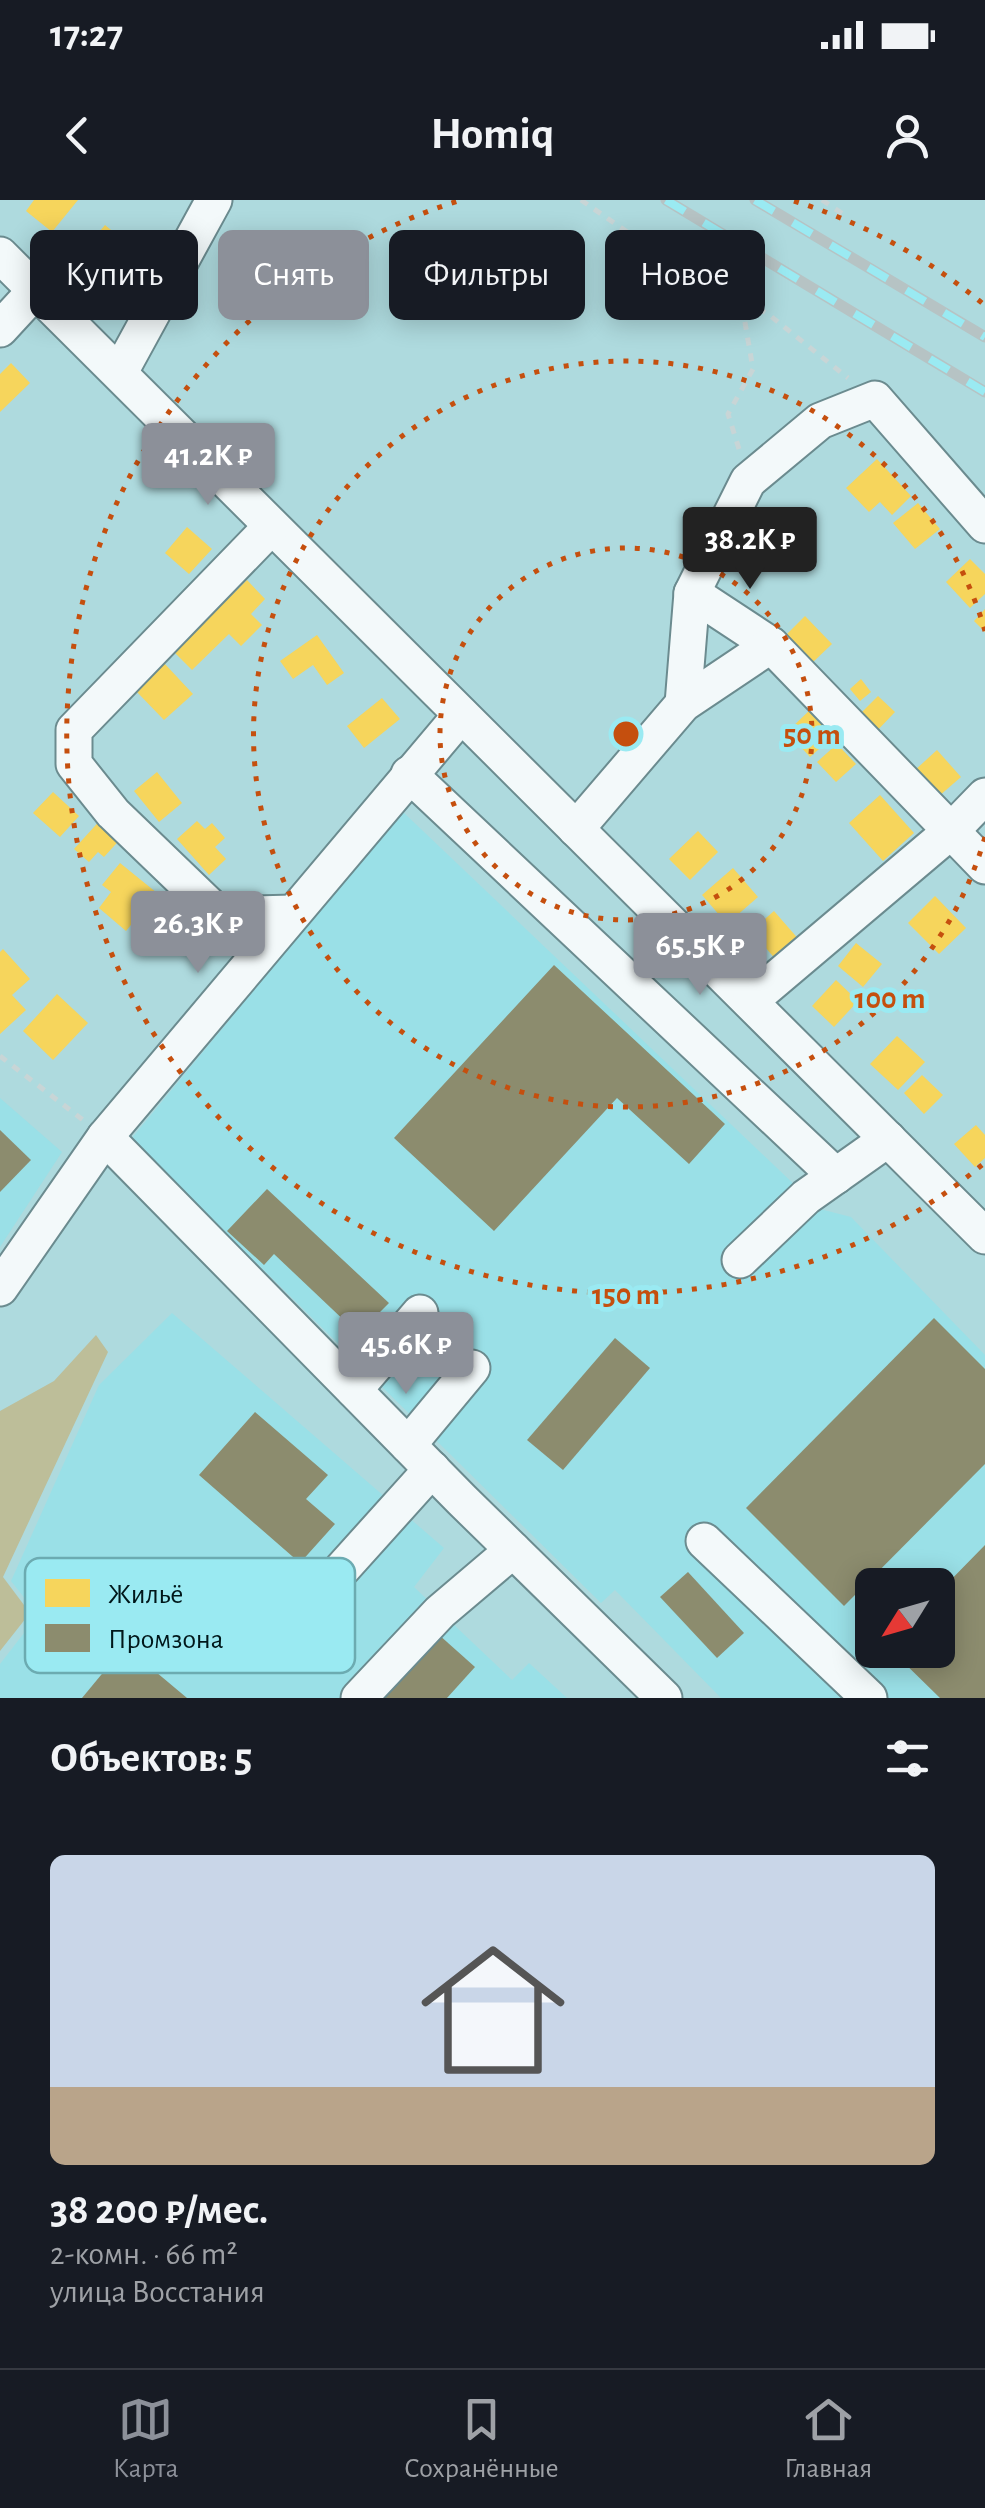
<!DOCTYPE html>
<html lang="ru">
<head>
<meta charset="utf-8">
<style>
  :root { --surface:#171b24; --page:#20242c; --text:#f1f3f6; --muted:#9ea1a6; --line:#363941; --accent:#8c9099 }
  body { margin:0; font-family:"Alegreya Sans",sans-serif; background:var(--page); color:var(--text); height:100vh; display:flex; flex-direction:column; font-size:38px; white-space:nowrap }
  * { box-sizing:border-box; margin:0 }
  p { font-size:32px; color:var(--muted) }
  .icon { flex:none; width:55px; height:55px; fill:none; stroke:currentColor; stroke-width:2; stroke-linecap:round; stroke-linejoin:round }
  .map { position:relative; height:1498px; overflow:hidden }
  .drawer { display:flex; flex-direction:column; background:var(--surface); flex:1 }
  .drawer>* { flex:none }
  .top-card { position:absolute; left:30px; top:30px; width:925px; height:90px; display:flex; gap:20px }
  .needle { width:65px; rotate:233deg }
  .tools { position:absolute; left:855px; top:1368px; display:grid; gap:20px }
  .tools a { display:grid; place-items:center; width:100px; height:100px; border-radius:15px; background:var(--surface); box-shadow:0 5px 25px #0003; font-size:50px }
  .price { position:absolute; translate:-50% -85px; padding:0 22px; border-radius:10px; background:var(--accent); color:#fff; font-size:32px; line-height:65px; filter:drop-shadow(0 2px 5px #0008) }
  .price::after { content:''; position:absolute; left:50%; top:60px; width:30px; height:22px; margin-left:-15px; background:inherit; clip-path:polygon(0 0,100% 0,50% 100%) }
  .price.active { background:#222; color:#fff }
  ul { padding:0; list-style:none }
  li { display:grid; align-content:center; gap:20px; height:530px; padding:0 50px }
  li span { display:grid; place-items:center; height:310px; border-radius:15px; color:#555 }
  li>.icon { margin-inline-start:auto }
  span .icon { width:180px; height:180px; fill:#fffc; stroke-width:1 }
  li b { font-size:42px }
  h2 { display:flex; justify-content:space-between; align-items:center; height:120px; padding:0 50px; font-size:42px }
  .chip { padding:0 35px; border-radius:15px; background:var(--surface); box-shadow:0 5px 25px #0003; font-size:35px; line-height:90px }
  .chip.active { background:var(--accent); color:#fff }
  .status { display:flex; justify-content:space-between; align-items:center; height:70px; padding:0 50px; background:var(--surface); direction:ltr }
  .status svg { height:28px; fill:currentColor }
  header { display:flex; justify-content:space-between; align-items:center; height:130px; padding:0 50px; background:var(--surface); font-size:45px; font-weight:700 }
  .menu { display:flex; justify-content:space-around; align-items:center; height:140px; border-top:2px solid var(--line); background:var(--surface); font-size:28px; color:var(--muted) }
  .menu a { display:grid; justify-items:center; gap:5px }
  .menu .active { color:var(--accent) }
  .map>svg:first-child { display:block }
  .built { fill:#9ae0e7; fill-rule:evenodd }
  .green { fill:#bdbe99 }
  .homes { fill:#f6d55c }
  .industry { fill:#8c8c6e }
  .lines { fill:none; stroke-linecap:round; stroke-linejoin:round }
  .minor-casing { stroke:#6b8b8f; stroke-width:39 }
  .path { stroke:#c8d5d6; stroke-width:5; stroke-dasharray:8 8; stroke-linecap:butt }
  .minor { stroke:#f3f9fa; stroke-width:35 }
  .rail-casing { stroke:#b6c3c4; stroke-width:11 }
  .rail { stroke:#9aeaf2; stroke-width:8; stroke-dasharray:22; stroke-linecap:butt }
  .ring { fill:none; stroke:#c54f0e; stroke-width:5; stroke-dasharray:5 10 }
  .key { fill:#9aeaf2; stroke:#6cabb1; stroke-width:2.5 }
  .key-label { font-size:28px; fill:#00171a }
  .centre { fill:#c54f0e; stroke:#9aeaf2; stroke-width:5 }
  .ring-label { font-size:30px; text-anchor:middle; font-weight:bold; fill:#c54f0e; stroke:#9aeaf2; stroke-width:10; stroke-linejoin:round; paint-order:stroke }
</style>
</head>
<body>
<div class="status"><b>17:27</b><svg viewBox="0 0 49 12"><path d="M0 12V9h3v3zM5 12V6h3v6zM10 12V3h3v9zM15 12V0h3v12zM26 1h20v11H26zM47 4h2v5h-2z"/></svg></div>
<header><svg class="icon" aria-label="back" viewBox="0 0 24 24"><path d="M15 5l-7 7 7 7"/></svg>Homiq<svg class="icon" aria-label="person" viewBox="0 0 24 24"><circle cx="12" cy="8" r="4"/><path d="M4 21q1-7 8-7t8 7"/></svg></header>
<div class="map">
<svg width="985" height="1498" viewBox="0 0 985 1498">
  <rect width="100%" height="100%" fill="#aedade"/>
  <g class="built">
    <path d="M402,611l418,398 31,8 134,138v343h-264l-106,-108 -14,13 -470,-464zM872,1385h66v65h-66z"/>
    <path d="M0,898l62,54 -62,95z"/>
    <path d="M172,1113l272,235 -30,39 98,93 17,-17 38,35h-567v-34l38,-49 -27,-34 88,-196z"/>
  </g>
  <path class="green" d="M96,1135l12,17 -105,225 27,36 -30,38v-240l54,-30z"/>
  <g class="homes">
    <path d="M34,0h44l-26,32 -26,-21z"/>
    <path d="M105,25l34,28 -24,29 -34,-28z"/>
    <path d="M11,163l19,20 -30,29v-38z"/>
    <path d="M877,259l34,37 -19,19 -12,-13 -11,10 -23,-24z"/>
    <path d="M918,303l22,26 -25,20 -22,-26z"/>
    <path d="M187,327l25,22 -23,25 -24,-21z"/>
    <path d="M970,359l15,15v20l-15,14 -24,-26z"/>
    <path d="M247,380l18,19 -14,15 11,11 -21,21 -12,-12 -37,36 -18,-18z"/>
    <path d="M985,409v23l-11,-11z"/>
    <path d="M805,416l27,28 -21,20 -27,-27z"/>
    <path d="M317,435l27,38 -17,12 -14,-20 -20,14 -13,-18z"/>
    <path d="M164,463l29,31 -29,26 -29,-30z"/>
    <path d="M861,479l10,13 -11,9 -10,-12z"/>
    <path d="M878,496l17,16 -22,23 -17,-17z"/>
    <path d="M382,498l18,21 -36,29 -17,-22z"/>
    <path d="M812,508l24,26 -26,23 -23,-25z"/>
    <path d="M837,544l19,20 -20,18 -19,-20z"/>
    <path d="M937,550l24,27 -23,20 -24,-26z"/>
    <path d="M157,572l25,31 -23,19 -25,-31z"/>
    <path d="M53,592l26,24 -19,21 -27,-24z"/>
    <path d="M880,595l34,38 -31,28 -34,-38z"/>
    <path d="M104,616l21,18 -21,23 -6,-5 -9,10 -15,-13z"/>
    <path d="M197,621l8,8 7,-6 13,15 -10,9 11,12 -17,16 -32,-36z"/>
    <path d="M698,631l20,21 -28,28 -21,-21z"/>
    <path d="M120,663l37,30 -31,38 -27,-23 12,-16 -9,-7z"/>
    <path d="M733,668l25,29 -31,27 -25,-29z"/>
    <path d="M935,696l31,32 -27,26 -31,-31z"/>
    <path d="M774,711l27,31 -23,20 -27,-31z"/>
    <path d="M856,743l26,21 -19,23 -25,-21z"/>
    <path d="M3,749l27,30 -18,16 14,15 -26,24v-82z"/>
    <path d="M836,780l22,21 -24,26 -22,-21z"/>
    <path d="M57,794l31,29 -35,37 -30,-29z"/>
    <path d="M897,836l28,26 -27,28 -28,-26z"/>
    <path d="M922,875l21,20 -19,19 -20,-21z"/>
    <path d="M976,925l9,10v23l-10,9 -21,-23z"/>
  </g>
  <g class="industry">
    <path d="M554,765l171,159 -36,40 -72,-66 -123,133 -100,-93z"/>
    <path d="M0,930l31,30 -31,32z"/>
    <path d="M267,989l122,114 -12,12 13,11 -26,28 -21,-21 7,-7 -76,-72 -10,11 -37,-34z"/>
    <path d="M934,1118l51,51v95l-141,142 -98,-98z"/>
    <path d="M419,1127l24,20 -30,34 -23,-21z"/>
    <path d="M615,1138l35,30 -87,102 -36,-30z"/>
    <path d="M255,1212l73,63 -22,24 29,25 -35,39 -101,-88z"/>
    <path d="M985,1345v153h-45l-49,-48h47v-57z"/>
    <path d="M688,1372l56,61 -27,25 -57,-61z"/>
    <path d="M438,1434l37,33 -28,31h-68z"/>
    <path d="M125,1446l62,52h-105z"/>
  </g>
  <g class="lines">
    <g class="minor-casing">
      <g id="minor">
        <path d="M0,55l985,981"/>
        <path d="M0,129l36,-39"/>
        <path d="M120,172l94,-172"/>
        <path d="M271,327l-197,203v34l39,49 106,102 74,-2"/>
        <path d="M692,393l79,52"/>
        <path d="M683,504l9,-111 56,-112 72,-60 55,-22 110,126"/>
        <path d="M409,574l427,402"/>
        <path d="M576,629l107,-125 88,-59 214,221"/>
        <path d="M750,801l201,-170 34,-35"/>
        <path d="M105,937l357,363 202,198"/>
        <path d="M740,1060l66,-63 82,-58"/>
        <path d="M0,1088l105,-151 356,-422"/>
        <path d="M354,1190l66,-77"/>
        <path d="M408,1245l64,-77"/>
        <path d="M704,1341l165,157"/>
        <path d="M342,1369l90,-100"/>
        <path d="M359,1498l81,-86 73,-62"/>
      </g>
    </g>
    <g class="path">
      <path d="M581,0l88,61 99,53 80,64"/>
      <path d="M822,0l24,16"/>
      <path d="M739,249l-11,-35 25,-45 -12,-70"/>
      <path d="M0,856l83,64"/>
    </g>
    <use href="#minor" class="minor"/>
    <g class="rail-casing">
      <g id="rail">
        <path d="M666,0l319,192"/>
        <path d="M755,0l230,137"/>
      </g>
    </g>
    <use href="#rail" class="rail"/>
  </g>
  <g class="ring">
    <circle cx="626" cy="534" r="186"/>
    <path d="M985 637A373 373 0 1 1 985 431"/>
    <path d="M982 965A559 559 0 1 1 458 1M794 1A559 559 0 0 1 982 103"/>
  </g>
  <rect x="25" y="1358" width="330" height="115" rx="15" class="key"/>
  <rect x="45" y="1379" width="45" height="28" fill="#f6d55c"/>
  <rect x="45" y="1424" width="45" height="28" fill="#8c8c6e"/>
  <g class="key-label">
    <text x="108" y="1403">Жильё</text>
    <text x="108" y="1448">Промзона</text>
  </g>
  <circle cx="626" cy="534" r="15" class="centre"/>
  <g class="ring-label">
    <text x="812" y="544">50 m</text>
    <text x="890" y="808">100 m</text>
    <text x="626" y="1104">150 m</text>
  </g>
</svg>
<div class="tools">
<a><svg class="needle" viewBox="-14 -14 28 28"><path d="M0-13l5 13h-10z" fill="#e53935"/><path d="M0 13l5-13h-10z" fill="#9ea1a6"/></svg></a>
</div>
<b class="price" style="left:208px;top:308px">41.2K ₽</b>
<b class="price active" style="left:750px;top:392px">38.2K ₽</b>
<b class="price" style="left:198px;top:776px">26.3K ₽</b>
<b class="price" style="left:700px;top:798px">65.5K ₽</b>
<b class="price" style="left:406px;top:1197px">45.6K ₽</b>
<div class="top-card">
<a class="chip">Купить</a>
<a class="chip active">Снять</a>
<a class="chip">Фильтры</a>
<a class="chip">Новое</a>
</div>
</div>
<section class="drawer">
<h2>Объектов: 5<svg class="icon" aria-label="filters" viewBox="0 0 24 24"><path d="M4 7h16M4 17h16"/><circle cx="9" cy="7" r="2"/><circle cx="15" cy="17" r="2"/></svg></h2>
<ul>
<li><span style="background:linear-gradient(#c9d6e8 75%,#b9a48a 0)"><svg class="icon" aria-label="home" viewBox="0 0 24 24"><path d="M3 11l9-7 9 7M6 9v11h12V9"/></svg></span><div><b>38 200 ₽/мес.</b><p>2-комн. · 66 m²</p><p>улица Восстания</p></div></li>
</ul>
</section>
<nav class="menu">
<a class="active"><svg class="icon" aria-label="map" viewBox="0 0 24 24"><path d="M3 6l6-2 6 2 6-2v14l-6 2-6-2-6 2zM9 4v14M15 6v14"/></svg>Карта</a>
<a><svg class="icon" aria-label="saved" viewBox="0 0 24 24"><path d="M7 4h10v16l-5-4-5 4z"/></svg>Сохранённые</a>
<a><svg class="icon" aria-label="home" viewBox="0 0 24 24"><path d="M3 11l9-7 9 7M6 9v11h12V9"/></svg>Главная</a>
</nav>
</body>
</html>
